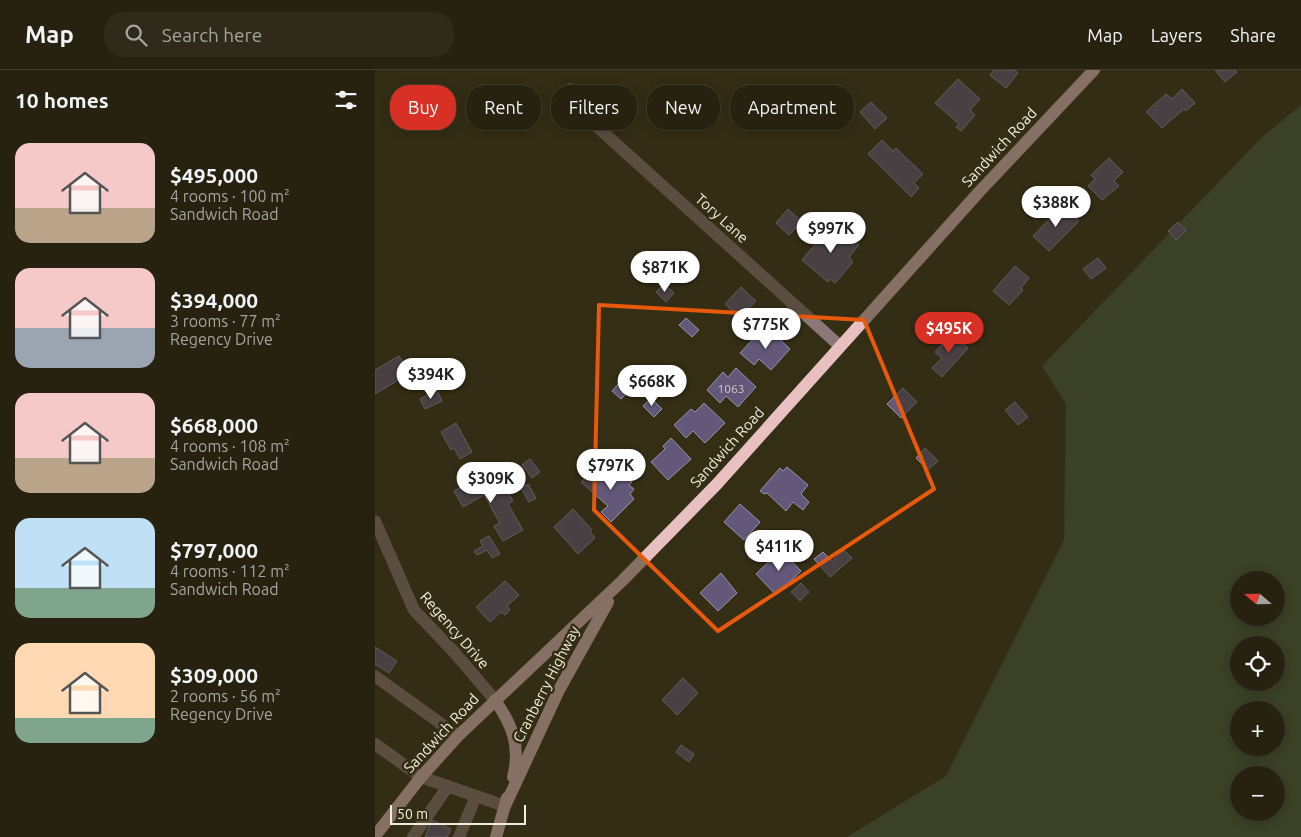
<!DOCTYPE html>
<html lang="en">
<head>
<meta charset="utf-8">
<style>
  :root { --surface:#272210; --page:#2f2a19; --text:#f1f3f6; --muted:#a4a49f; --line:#433f30; --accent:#d93025 }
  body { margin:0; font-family:Ubuntu,sans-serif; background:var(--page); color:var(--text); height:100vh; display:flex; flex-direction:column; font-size:19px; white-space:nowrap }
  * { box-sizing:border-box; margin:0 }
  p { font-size:16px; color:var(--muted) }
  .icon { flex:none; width:28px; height:28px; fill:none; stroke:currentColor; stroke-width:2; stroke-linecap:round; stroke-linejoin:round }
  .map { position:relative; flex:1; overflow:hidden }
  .side { display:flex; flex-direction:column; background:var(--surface); width:375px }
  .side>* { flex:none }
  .hud { position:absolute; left:15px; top:15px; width:475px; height:45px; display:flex; gap:10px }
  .needle { width:32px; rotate:290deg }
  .controls { position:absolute; left:855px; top:501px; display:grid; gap:10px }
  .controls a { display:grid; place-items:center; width:55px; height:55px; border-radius:50%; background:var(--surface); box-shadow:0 2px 12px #0003,0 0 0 1px var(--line); font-size:25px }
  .scale { position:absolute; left:15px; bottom:12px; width:136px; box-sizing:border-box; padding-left:5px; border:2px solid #f1edde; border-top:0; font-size:14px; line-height:18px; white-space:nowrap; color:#f1edde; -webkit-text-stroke:4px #342e15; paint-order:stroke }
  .price { position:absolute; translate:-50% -42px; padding:0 11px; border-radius:18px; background:#fff; color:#222; font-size:16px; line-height:32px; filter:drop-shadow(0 1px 2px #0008) }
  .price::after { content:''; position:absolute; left:50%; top:30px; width:15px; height:11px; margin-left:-8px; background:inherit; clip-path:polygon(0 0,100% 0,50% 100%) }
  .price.selected { background:var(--accent); color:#fff }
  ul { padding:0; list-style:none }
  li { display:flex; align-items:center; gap:15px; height:125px; padding:0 15px }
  li span { display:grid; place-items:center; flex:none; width:140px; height:100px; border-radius:15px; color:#555 }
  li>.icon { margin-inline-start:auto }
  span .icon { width:60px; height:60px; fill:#fffc; stroke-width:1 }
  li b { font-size:21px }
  h2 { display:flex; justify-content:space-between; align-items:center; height:60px; padding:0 15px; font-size:21px }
  .tag { padding:0 18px; border-radius:20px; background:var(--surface); box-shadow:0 2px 12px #0003,0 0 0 1px var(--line); font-size:18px; line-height:45px }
  .tag.selected { background:var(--accent); color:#fff }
  header { display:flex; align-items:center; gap:30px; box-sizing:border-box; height:70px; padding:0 25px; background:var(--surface); border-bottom:1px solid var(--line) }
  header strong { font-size:24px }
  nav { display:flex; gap:28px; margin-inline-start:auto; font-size:18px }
  .search { width:350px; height:45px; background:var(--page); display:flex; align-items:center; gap:12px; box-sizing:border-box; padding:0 18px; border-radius:20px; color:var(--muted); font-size:19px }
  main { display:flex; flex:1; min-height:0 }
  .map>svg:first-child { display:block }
  .green { fill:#42593b; fill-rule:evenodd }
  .building { fill:#63587a; stroke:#9a92ad }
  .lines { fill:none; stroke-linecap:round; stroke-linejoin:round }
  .minor { stroke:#8b7777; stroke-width:12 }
  .major { stroke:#e9c0c1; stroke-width:12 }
  .marked { fill:none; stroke:#e8590c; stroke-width:4; stroke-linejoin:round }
  .labels { text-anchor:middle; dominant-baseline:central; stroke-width:5; stroke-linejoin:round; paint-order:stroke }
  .number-label { font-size:12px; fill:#cec8c5 }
  .street-label { font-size:15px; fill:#f1edde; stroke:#342e15 }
</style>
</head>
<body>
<header>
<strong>Map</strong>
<div class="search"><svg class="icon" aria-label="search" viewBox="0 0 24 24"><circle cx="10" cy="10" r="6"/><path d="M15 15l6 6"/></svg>Search here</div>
<nav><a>Map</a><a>Layers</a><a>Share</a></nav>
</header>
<main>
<section class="side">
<h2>10 homes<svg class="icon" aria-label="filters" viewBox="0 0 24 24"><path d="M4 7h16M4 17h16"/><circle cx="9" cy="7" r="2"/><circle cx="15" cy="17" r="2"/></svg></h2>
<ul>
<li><span style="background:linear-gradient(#f6c9c9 65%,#b9a48a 0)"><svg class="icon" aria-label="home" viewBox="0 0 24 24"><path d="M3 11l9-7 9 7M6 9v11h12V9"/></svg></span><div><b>$495,000</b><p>4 rooms · 100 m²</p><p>Sandwich Road</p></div></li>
<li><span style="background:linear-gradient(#f6c9c9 60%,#9aa5b1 0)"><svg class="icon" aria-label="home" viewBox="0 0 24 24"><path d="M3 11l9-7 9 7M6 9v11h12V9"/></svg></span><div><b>$394,000</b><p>3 rooms · 77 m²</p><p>Regency Drive</p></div></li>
<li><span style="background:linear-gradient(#f6c9c9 65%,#b9a48a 0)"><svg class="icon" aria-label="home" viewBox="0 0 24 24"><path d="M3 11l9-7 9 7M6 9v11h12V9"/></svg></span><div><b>$668,000</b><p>4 rooms · 108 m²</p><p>Sandwich Road</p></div></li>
<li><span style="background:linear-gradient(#bfe0f5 70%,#7fa58c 0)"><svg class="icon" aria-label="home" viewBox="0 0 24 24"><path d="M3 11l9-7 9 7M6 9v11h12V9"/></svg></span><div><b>$797,000</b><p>4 rooms · 112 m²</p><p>Sandwich Road</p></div></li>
<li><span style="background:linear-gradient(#ffd9b3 75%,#7fa58c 0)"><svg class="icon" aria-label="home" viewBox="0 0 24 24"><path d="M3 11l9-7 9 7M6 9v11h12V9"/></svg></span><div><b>$309,000</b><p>2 rooms · 56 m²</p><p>Regency Drive</p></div></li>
</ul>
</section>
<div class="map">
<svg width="926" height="767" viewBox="0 0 926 767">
  <rect width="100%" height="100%" fill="#342e15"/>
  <path class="green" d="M926,35v732h-454l99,-61 118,-236 2,-136 -24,-38 220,-229zM864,510h37v38h-37zM864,575h37v37h-37zM864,640h37v38h-37zM864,705h37v37h-37z"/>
  <g class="building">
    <path d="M619,0h21l3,3 -12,15 -16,-13z"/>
    <path d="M840,0h19l3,2 -12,10z"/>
    <path d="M583,9l22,20 -10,11 5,5 -14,16 -5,-4 3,-3 -24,-21z"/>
    <path d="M195,13l19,18 -12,13 -19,-18z"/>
    <path d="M807,19l13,14 -9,8 -2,-2 -22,19 -16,-16 20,-18 6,5z"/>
    <path d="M496,32l16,16 -12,11 -15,-17z"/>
    <path d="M507,70l11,11 3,-3 27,26 -9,9 5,5 -8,9 -43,-43z"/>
    <path d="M734,88l14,14 -9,9 5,5 -17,14 -14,-14 7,-7 -4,-4z"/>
    <path d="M688,135l16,16 -30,30 -16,-15z"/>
    <path d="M413,139l14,13 -13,13 -13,-12z"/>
    <path d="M803,152l8,8 -10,10 -8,-9z"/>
    <path d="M457,154l27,21 -10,12 4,5 -18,21 -5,-4 -2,3 -26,-22z"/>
    <path d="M723,188l8,10 -15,11 -8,-10z"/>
    <path d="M640,196l14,12 -8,10 2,2 -14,15 -16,-14z"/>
    <path d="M289,214l10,9 -8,9 -10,-10z"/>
    <path d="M366,217l15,14 -16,17 -15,-14z"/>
    <path d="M311,248l13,12 -7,7 -13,-12z"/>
    <path d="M395,260l20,19 -19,21 -12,-11 -5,6 -14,-12 17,-18 4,4z"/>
    <path d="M577,263l16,15 -26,29 -10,-9 10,-10 -7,-6z"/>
    <path d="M24,286l11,17 -35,21v-24z"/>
    <path d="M361,298l20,19 -18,20 -12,-11 -6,7 -13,-13 16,-18 5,5z"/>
    <path d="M243,314l9,9 -6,6 -9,-8z"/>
    <path d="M528,318l14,14 -16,16 -14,-14z"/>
    <path d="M62,320l5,11 -17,8 -5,-10z"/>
    <path d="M276,328l11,11 -8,8 -11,-11z"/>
    <path d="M640,332l13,15 -10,8 -13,-15z"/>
    <path d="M329,333l21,20 -20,20 -12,-12 -7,7 -12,-13 17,-16 4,3z"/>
    <path d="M81,353l16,29 -12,7 -6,-11 -3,2 -10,-18z"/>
    <path d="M296,368l20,21 -23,21 -17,-18 14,-13 -2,-3z"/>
    <path d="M550,378l13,13 -10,9 -12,-12z"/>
    <path d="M155,389l10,13 -8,6 -10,-13z"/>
    <path d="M237,397l7,7 2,-2 11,10 -3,3 5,4 -4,5 4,5 -23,23 -10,-10 7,-6 -27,-24 15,-14 7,7z"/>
    <path d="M412,397l21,18 -7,9 8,8 -6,8 -10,-8 -7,9 -19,-18 -3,1 -4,-3 20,-23 3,3z"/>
    <path d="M107,400l15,25 10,-5 6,11 -5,3 15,26 -20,11 -9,-15 6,-3 -16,-28 -21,12 -9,-16 20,-11 -2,-4z"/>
    <path d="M153,414l8,14 -7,4 -8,-14z"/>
    <path d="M365,434l20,18 -16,18 -20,-18z"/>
    <path d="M198,439l19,21 -2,2 5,6 -17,16 -24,-27z"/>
    <path d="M114,466l11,18 -8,4 -5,-8 -10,5 -3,-4 9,-5 -3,-5z"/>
    <path d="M406,480l20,21 -25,24 -20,-21z"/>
    <path d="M469,480l8,8 -22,19 -16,-18 9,-7 9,9z"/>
    <path d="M346,503l16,20 -19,18 -18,-18z"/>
    <path d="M130,511l14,14 -12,11 3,4 -5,5 -4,-3 -11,10 -14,-15z"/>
    <path d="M426,513l8,9 -9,9 -9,-9z"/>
    <path d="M0,577l22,14 -8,12 -14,-9z"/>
    <path d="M308,608l15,15 -21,22 -15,-15z"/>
    <path d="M306,675l13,9 -5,8 -13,-10z"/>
    <path d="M57,750l19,9 -4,8h-22z"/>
  </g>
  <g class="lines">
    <g class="minor">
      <path d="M208,44l257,232"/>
      <path d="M0,451l39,89 40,42 41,48"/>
      <path d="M0,606l83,60"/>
      <path d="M0,674l46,33 84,29"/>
      <path d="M38,767l35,-51"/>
      <path d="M84,767l17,-41"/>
    </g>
    <g class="major">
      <path d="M120,630c17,25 26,46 18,77"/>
      <path d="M130,736l54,-116 49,-88"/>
      <path d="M0,766l46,-59 37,-41 164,-155 95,-97 262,-292 115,-122"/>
      <path d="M121,767l11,-39"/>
    </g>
  </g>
  <path d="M0 0H926V767H0ZM224,235l265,15 70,169 -216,142 -124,-121z" fill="#342e15" fill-opacity=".55" fill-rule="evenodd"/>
  <path class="marked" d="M224,235l265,15 70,169 -216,142 -124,-121z"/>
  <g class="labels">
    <g class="number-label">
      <text x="356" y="318">1063</text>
    </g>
    <g class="street-label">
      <text transform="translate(624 77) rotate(-47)">Sandwich Road</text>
      <text transform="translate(347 148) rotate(42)">Tory Lane</text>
      <text transform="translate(352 377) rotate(-48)">Sandwich Road</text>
      <text transform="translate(80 560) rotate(49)">Regency Drive</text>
      <text transform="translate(171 614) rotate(-63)">Cranberry Highway</text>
      <text transform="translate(66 663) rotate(-47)">Sandwich Road</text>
    </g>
  </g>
</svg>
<div class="controls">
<a><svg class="needle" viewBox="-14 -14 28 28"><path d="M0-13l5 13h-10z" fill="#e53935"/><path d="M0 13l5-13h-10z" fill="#a4a49f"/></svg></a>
<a><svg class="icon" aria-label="locate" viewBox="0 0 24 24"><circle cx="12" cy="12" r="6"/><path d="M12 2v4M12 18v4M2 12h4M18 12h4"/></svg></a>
<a>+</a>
<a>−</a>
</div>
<div class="scale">50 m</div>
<b class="price" style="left:681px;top:158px">$388K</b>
<b class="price" style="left:456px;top:184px">$997K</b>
<b class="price" style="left:290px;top:223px">$871K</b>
<b class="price" style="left:391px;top:280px">$775K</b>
<b class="price selected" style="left:574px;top:284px">$495K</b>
<b class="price" style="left:56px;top:330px">$394K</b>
<b class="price" style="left:277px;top:337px">$668K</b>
<b class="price" style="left:236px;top:421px">$797K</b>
<b class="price" style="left:116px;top:434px">$309K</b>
<b class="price" style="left:404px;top:502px">$411K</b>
<div class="hud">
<a class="tag selected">Buy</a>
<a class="tag">Rent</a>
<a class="tag">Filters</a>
<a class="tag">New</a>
<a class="tag">Apartment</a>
</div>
</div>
</main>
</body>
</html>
